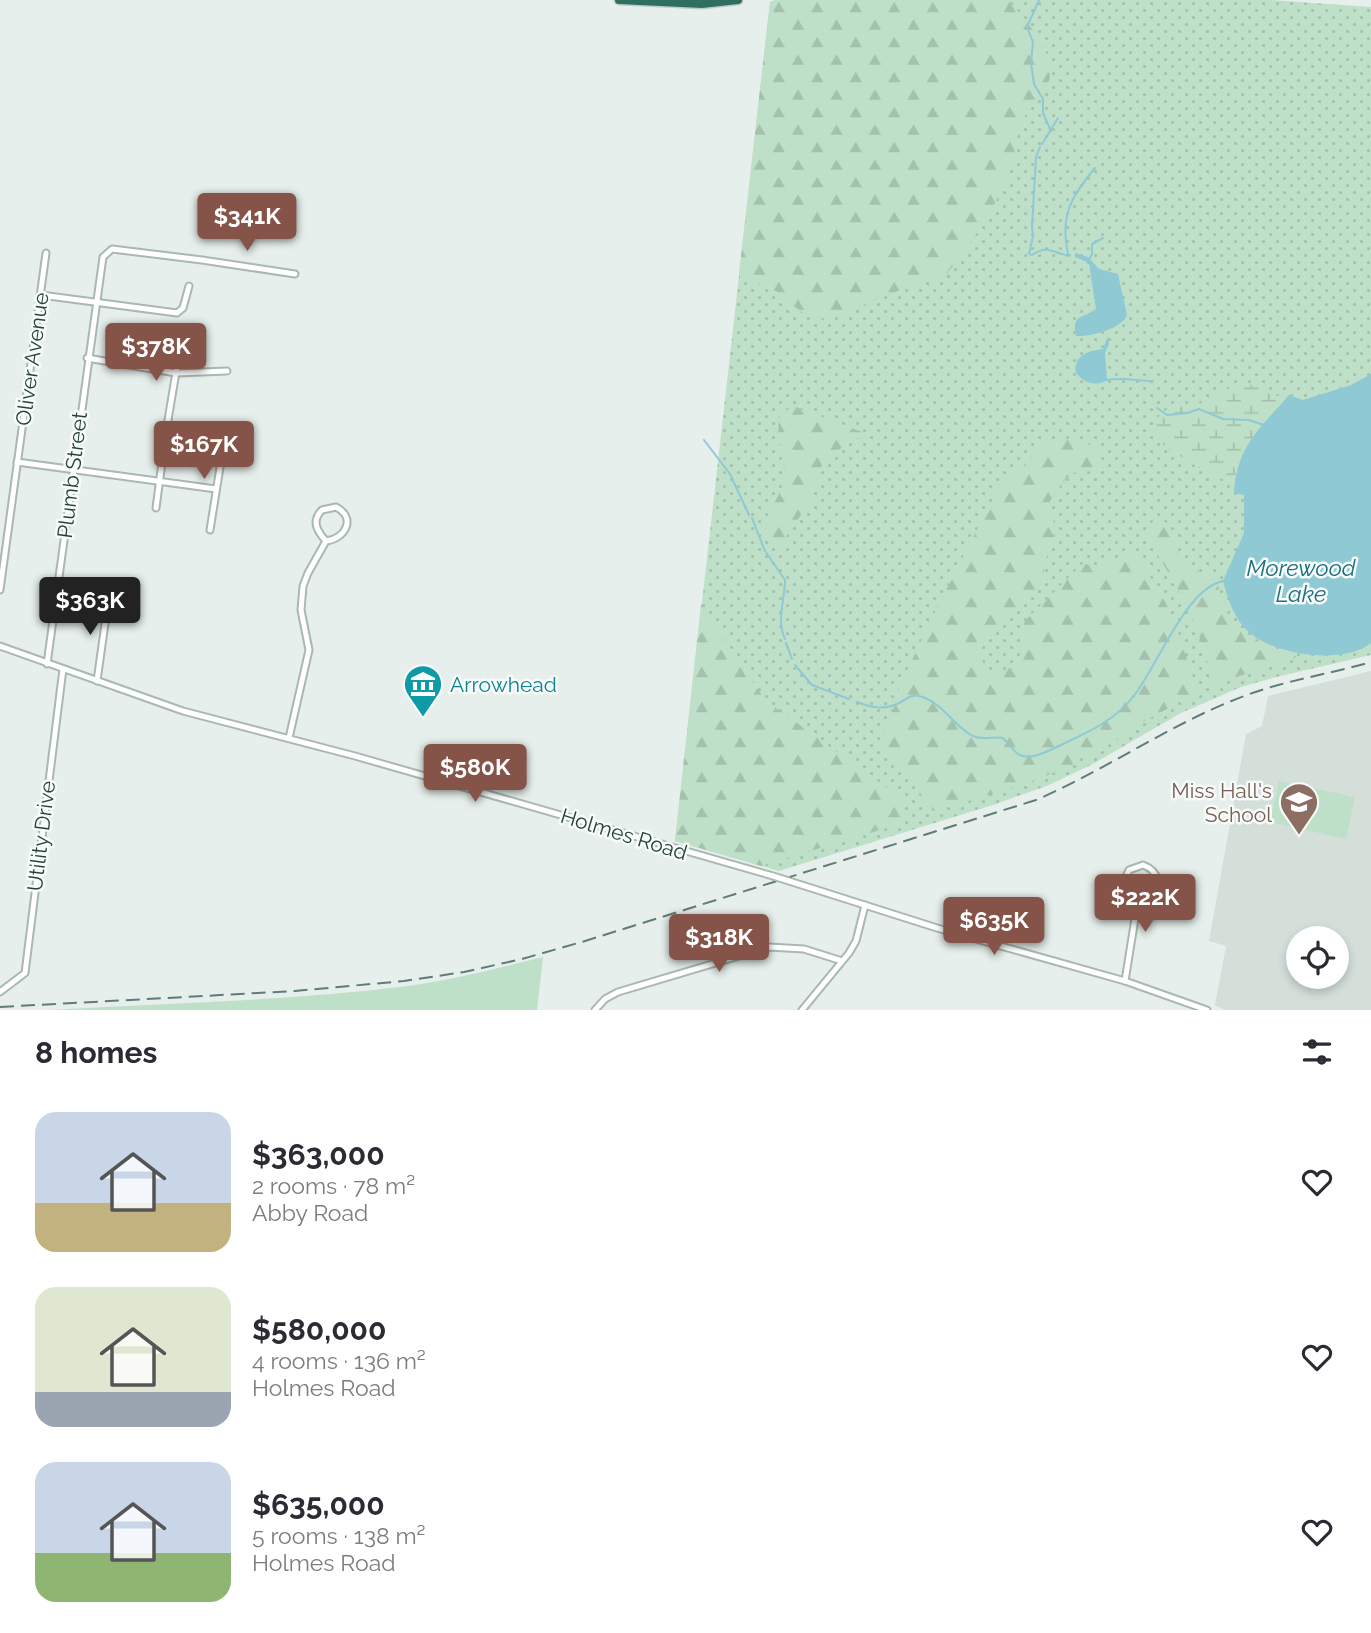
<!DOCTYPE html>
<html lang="en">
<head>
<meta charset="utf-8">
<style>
  :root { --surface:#fff; --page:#f7f7f7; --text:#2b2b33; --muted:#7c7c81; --accent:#855347 }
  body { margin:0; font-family:Raleway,sans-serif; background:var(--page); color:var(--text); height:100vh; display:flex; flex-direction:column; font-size:26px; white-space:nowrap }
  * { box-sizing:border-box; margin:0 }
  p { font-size:23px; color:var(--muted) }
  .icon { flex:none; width:38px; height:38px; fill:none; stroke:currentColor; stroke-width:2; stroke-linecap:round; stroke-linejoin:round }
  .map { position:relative; height:1010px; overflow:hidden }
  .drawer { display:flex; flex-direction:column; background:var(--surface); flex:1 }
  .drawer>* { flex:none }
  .fabs { position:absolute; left:1286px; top:926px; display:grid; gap:14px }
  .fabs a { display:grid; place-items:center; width:63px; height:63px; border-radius:50%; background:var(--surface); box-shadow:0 4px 10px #0003; font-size:35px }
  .price { position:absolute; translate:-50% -60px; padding:0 16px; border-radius:7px; background:var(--accent); color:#fff; font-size:23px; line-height:46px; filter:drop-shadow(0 2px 4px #0008) }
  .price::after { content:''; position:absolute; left:50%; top:42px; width:21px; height:16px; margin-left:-10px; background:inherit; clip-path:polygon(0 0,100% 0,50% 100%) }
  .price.on { background:#222; color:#fff }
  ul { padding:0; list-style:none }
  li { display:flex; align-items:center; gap:21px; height:175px; padding:0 35px }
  li span { display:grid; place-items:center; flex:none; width:196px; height:140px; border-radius:21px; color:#555 }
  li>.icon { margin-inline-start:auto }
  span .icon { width:84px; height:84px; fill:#fffc; stroke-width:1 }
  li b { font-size:30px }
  h2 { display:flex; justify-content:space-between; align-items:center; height:84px; padding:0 35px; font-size:30px }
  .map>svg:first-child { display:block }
  .built { fill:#d4dfda; fill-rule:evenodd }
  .grass { fill:url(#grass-dots) }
  .forest { fill:url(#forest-firs) }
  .wetland { fill:url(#wetland-marsh) }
  .green { fill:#bfe0c8 }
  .water { fill:#8ec9d4 }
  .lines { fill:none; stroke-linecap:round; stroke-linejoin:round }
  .stream { stroke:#8ec9d4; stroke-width:2 }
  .minor-casing { stroke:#a8b8b2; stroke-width:9 }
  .highway-casing { stroke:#c2cac8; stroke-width:11 }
  .minor { stroke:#fff; stroke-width:5 }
  .highway { stroke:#2f6f62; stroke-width:8 }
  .rail { stroke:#5f7d75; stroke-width:2; stroke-dasharray:14 7; stroke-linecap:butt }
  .minor-bridge-casing { stroke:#a8b8b2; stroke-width:9; stroke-linecap:butt }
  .minor-bridge { stroke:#fff; stroke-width:5 }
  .labels { text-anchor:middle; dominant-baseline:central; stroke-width:5; stroke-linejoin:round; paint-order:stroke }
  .street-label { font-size:21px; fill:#24423a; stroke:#f7fbf9 }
  .culture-label { font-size:21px; fill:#0d838f; stroke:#f7fbf9; text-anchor:start }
  .education-label { font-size:21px; fill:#785e54; stroke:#f7fbf9; text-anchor:end }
  .water-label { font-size:23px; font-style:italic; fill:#1c6f80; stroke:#f7fbf9 }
</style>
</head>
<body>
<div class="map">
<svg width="1371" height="1010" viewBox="0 0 1371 1010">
  <defs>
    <pattern id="grass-dots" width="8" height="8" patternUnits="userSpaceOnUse" patternTransform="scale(1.75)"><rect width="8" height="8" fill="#bfe0c8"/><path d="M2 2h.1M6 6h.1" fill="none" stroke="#a4c1ad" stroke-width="1.8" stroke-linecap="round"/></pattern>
    <pattern id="forest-firs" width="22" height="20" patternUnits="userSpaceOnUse" patternTransform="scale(1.75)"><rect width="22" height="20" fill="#bfe0c8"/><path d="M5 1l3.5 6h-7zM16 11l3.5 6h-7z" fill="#a4c1ad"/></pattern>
    <pattern id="wetland-marsh" width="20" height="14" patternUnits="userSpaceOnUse" patternTransform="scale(1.75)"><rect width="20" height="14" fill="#bfe0c8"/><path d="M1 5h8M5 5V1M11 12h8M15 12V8" fill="none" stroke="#a4c1ad"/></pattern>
  </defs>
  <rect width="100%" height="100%" fill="#e6efeb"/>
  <path class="built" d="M1371,671v339h-146l-10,-5 11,-59 -17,-5 37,-207 16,-8 6,-30zM1298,938h39v38h-39z"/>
  <path class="grass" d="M776,0h495l100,7v648l-95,22 -35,10 -60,26 -88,51 -44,21 -53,19 -217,67 -104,-30 95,-839z"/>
  <g class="forest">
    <path d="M776,0h232c15,18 40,43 42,68 2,27 -19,33 -28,55 -6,13 -6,28 -11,42 -13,40 -39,77 -65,110l-6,4 -30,7 -80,33 -23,-2 -29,-25 -29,-12 -10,-7 31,-271z"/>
    <path d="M796,407l66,25v4l-34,20 -5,6 -14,43 -18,23 -11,20h-5c-24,-23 3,-43 8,-65 6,-24 -11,-43 -2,-71z"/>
    <path d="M1075,439l18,7 9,9c-4,24 -16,11 -30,19 -9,5 -16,19 -22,27l5,28 -10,34 -2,14 -6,13 -21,17 -31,32 -4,13 2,11 9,9c41,-3 23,-28 33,-51l57,-57c6,0 12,1 17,1 15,-1 22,-16 38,-9l25,40 12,24 24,72 -68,37 -18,14 -33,16 -8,7 -54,21 -84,24c-7,-6 -10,-15 -16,-23 -12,-18 -21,-28 -40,-39l15,-35 7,-26 40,-85 62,-119 6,-7 17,-10 24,-27z"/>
    <path d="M1161,519c15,9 10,26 20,40 7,11 24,16 36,19 7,51 33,65 80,79l-85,28c-9,-57 -34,-97 -64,-146l-2,-11 2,-4z"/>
    <path d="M701,604l64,96 122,88c15,13 22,14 16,35l-142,43 -86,-25z"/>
  </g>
  <path class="wetland" d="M1243,381l31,15 15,-1c-27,32 -52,52 -55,96 -8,-9 -14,-17 -27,-18l-43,-27 -8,-11 -2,-9 3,-8 9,-8 37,-7z"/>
  <g class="green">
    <path d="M1279,781l76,16 -9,42 -76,-17z"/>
    <path d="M543,957l-6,53h-487c119,-7 239,-9 357,-24 46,-6 91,-18 136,-29z"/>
  </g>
  <g class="water">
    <path d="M1075,253l13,4 11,12 19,5 9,41c-5,14 -38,22 -51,21 -5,-22 8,-18 20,-27l-7,-46 -14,-6z"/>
    <path d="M1108,336l1,8 -4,9 2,27c-11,7 -23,3 -31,-7 -3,-18 12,-22 27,-24z"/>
    <path d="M1371,374v269c-27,22 -94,12 -120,-9 -16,-13 -23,-34 -28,-53l21,-48v-38l-10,-2c3,-48 26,-64 55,-98l14,5 48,-15z"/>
  </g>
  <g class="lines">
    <g class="stream">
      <path d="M1039,0l-12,27 6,15 -2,21 3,21 9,15v14l8,18"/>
      <path d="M1042,144l16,-26"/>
      <path d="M1040,147l-4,10 -4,70 1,9 -4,18 3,1c18,-13 25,2 38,0"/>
      <path d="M1068,254c-8,-38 2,-56 27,-86"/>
      <path d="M1089,260l3,-6v-10l11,-6"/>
      <path d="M1106,380c19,-3 29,1 47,1"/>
      <path d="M1157,408l10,7 20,-2 12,-4 24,10 26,1 15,5"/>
      <path d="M704,440l26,34 19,41"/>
      <path d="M752,518l13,33 20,29c0,20 -9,40 0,59"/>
      <path d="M786,643l6,16"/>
      <path d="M795,665l17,20 37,14"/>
      <path d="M857,702c15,6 28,8 42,1 8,-4 11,-9 20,-7 22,5 34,29 52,39 9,6 22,1 32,3 5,5 10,12 15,16 12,8 34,-5 45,-10 27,-13 51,-23 70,-47 25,-31 52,-108 90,-116"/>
    </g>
    <g class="minor-casing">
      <g id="minor">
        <path d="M41,295l136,18 6,-5 6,-22"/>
        <path d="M87,358l89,15 51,-2"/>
        <path d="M17,462l199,27"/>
        <path d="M156,508l10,-76 12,-72"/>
        <path d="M210,530l15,-94"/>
        <path d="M0,590l46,-337"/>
        <path d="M0,646l183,65 172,45 418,120"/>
        <path d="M47,664l56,-407 9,-8 90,11 93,14"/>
        <path d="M97,681l12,-86"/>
        <path d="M289,738l20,-88 -8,-40 2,-24 5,-13 18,-32c-9,-10 -15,-20 -4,-31l14,-3c21,11 9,32 -10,34"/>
        <path d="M789,881l148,47 188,53 82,29"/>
        <path d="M1125,981l13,-81 -11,-7 -3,-12 5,-11 14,-5c16,6 20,22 6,33l-11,2"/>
        <path d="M0,992l25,-19 38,-304"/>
        <path d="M595,1010l10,-11 13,-7 151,-45 35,2 38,12"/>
        <path d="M802,1010l47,-57 7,-12 9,-36"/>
      </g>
    </g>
    <g class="highway-casing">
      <path id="highway" d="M619,0l83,4 36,-4"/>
    </g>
    <use href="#minor" class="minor"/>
    <use href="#highway" class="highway"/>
    <path class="rail" d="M0,1007l295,-16 109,-10 60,-9 58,-13 63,-18 451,-141c72,-31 137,-78 211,-105 40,-15 83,-21 124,-33"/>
    <g class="minor-bridge-casing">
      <path id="minor-bridge" d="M773,876l16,5"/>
    </g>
    <use href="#minor-bridge" class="minor-bridge"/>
  </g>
  <defs>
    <g id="museum-pin" transform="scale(2.0125)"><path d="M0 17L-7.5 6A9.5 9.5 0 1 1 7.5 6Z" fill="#0f9aa8" stroke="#f7fbf9"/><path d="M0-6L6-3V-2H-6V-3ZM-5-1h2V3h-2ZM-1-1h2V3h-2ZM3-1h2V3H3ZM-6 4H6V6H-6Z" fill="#fff"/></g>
    <g id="school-pin" transform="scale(2.0125)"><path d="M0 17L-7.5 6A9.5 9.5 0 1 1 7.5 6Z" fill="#8d6e63" stroke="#f7fbf9"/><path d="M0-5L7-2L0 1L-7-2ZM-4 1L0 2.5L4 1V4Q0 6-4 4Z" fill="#fff"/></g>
  </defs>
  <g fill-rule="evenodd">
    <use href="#museum-pin" x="423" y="684"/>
    <use href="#school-pin" x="1299" y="802"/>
  </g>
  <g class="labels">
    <g class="street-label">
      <text transform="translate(32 359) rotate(-82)">Oliver Avenue</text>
      <text transform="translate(72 475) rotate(-83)">Plumb Street</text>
      <text transform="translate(624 834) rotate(17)">Holmes Road</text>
      <text transform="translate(41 836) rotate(-83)">Utility Drive</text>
    </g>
    <g class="culture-label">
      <text x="450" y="684">Arrowhead</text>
    </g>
    <g class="education-label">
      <text x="1272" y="790">Miss Hall's<tspan x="1272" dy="24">School</tspan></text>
    </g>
    <g class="water-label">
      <text x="1301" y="567">Morewood<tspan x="1301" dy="26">Lake</tspan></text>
    </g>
  </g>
</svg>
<div class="fabs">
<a><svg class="icon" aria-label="locate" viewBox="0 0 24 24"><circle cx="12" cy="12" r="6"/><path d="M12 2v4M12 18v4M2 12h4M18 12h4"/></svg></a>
</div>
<b class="price" style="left:247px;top:253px">$341K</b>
<b class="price" style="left:156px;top:383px">$378K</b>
<b class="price" style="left:204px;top:481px">$167K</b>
<b class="price on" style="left:90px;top:637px">$363K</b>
<b class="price" style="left:475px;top:804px">$580K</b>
<b class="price" style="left:1145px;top:934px">$222K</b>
<b class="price" style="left:994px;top:957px">$635K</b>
<b class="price" style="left:719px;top:974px">$318K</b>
</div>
<section class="drawer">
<h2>8 homes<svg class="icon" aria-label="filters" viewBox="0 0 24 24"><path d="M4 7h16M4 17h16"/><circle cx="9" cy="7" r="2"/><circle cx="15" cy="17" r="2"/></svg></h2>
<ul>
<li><span style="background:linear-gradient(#c9d6e8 65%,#c2b280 0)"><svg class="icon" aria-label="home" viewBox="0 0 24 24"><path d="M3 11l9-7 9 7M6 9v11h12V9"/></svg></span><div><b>$363,000</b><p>2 rooms · 78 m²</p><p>Abby Road</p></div><svg class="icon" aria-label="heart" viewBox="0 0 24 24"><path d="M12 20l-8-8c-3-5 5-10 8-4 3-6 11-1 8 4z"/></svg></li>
<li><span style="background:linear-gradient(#dfe7d0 75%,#9aa5b1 0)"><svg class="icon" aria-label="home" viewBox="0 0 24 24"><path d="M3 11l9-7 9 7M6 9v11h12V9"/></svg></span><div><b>$580,000</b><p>4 rooms · 136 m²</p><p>Holmes Road</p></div><svg class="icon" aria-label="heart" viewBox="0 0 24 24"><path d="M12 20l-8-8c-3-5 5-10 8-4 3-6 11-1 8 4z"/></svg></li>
<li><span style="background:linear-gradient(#c9d6e8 65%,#8fb573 0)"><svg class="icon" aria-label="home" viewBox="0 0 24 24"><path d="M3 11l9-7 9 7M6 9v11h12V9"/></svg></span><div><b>$635,000</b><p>5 rooms · 138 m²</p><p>Holmes Road</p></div><svg class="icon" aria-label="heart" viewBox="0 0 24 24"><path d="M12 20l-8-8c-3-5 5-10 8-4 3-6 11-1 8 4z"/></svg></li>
</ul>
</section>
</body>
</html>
